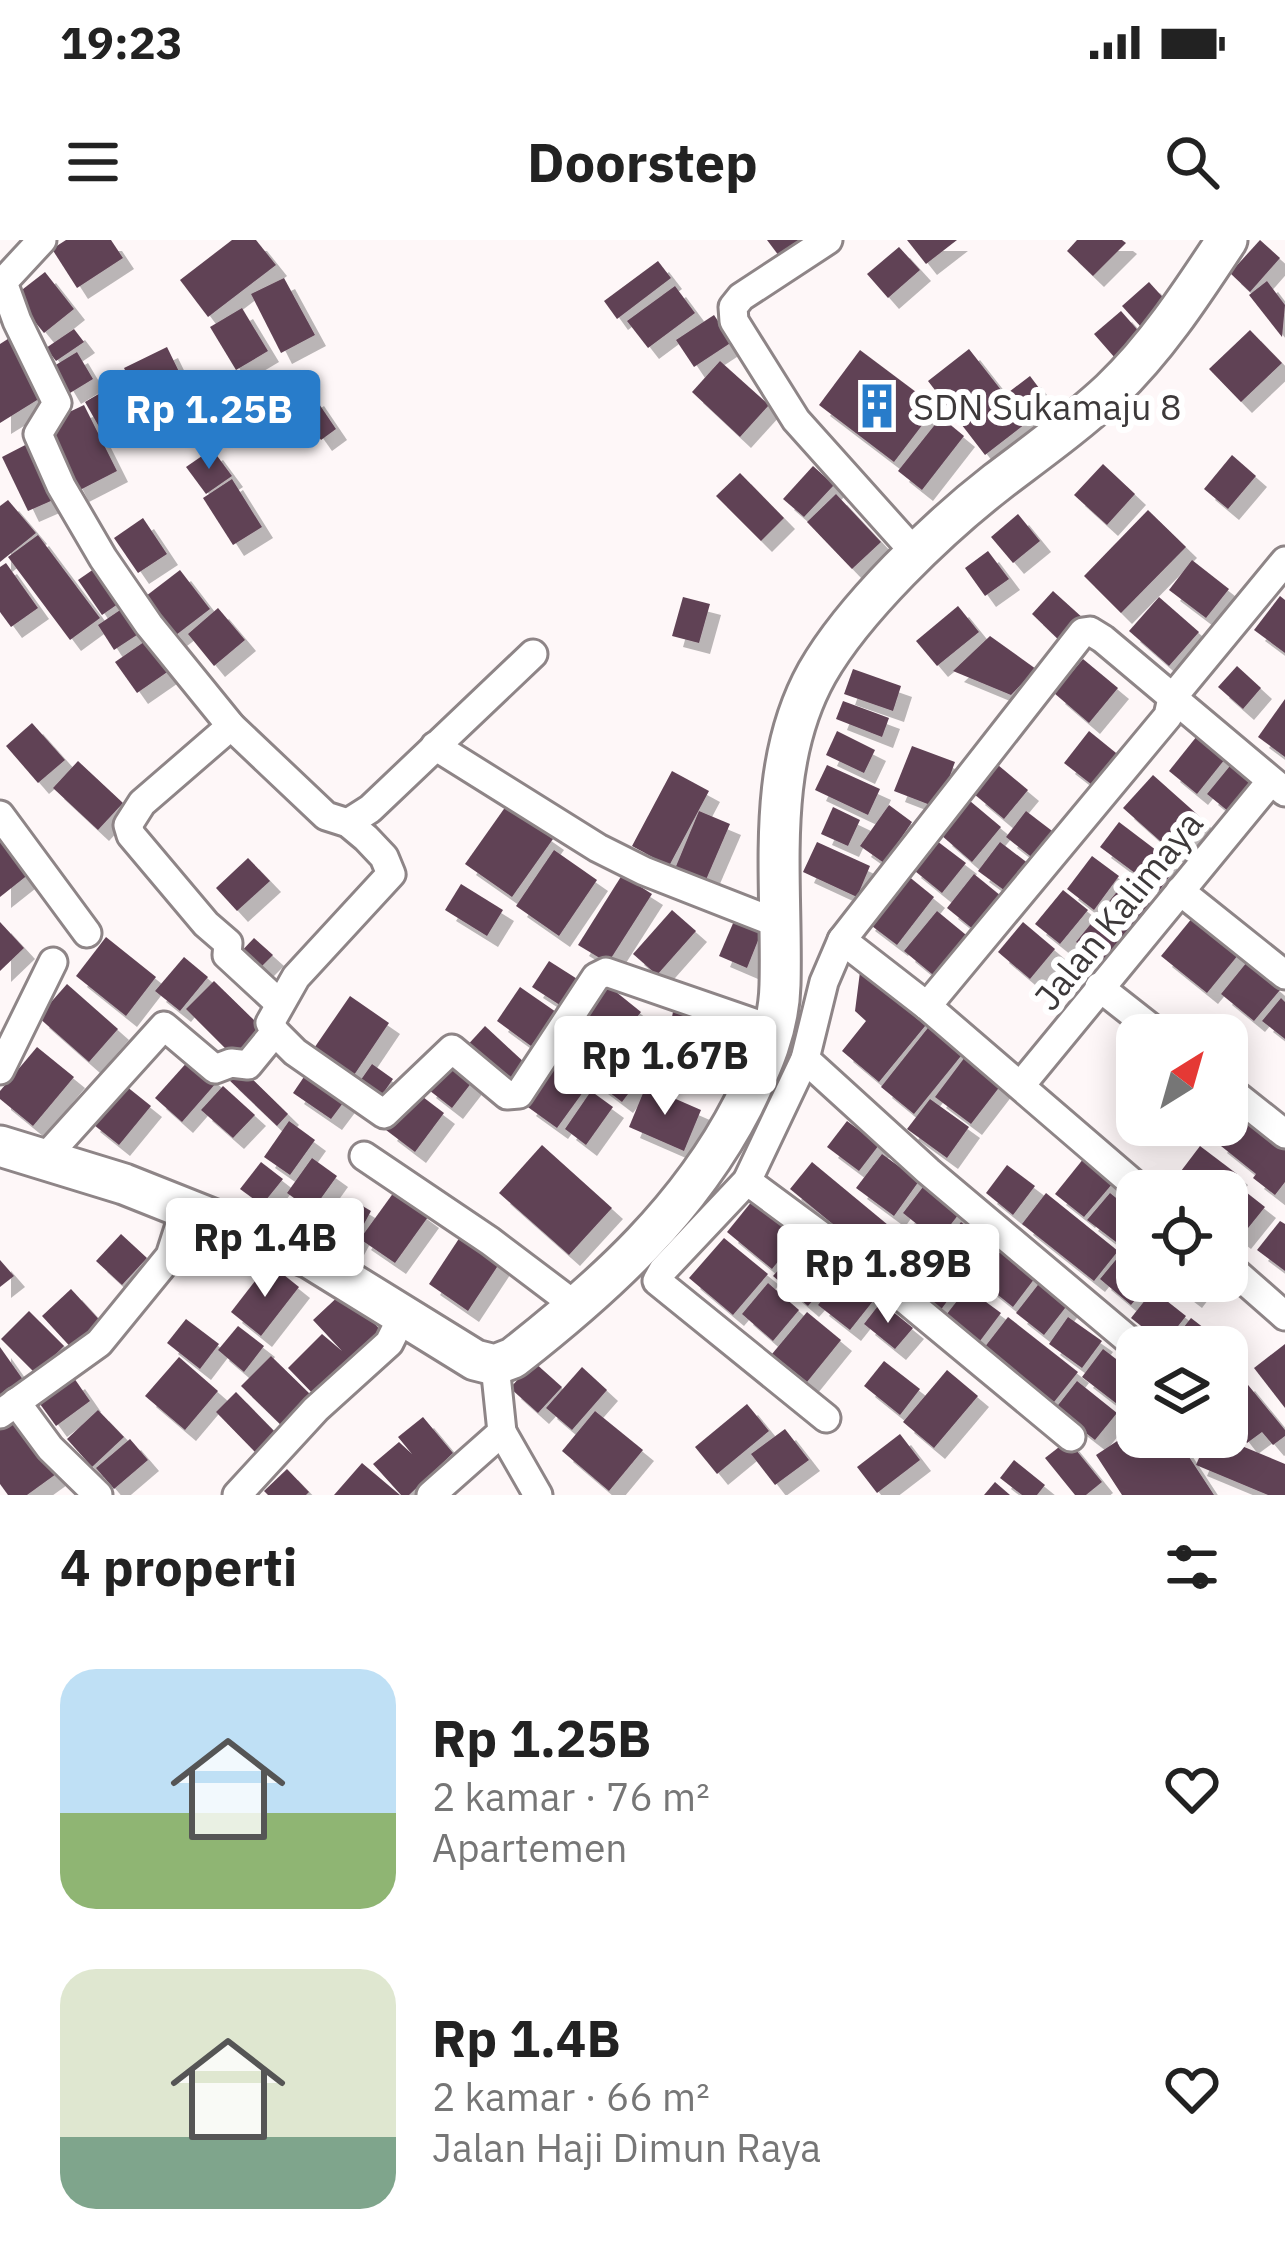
<!DOCTYPE html>
<html lang="id">
<head>
<meta charset="utf-8">
<style>
  :root { --surface:#fff; --page:#f6f6f6; --text:#222; --muted:#767676; --accent:#287cca }
  body { margin:0; font-family:"IBM Plex Sans",sans-serif; background:var(--page); color:var(--text); height:100vh; display:flex; flex-direction:column; font-size:45px; white-space:nowrap }
  * { box-sizing:border-box; margin:0 }
  p { font-size:39px; color:var(--muted) }
  .icon { flex:none; width:66px; height:66px; fill:none; stroke:currentColor; stroke-width:2; stroke-linecap:round; stroke-linejoin:round }
  .map { position:relative; height:1255px; overflow:hidden }
  .panel { display:flex; flex-direction:column; background:var(--surface); flex:1 }
  .panel>* { flex:none }
  .needle { width:78px; rotate:37deg }
  .tools { position:absolute; left:1116px; top:774px; display:grid; gap:24px }
  .tools a { display:grid; place-items:center; width:132px; height:132px; border-radius:24px; background:var(--surface); box-shadow:0 6px 30px #0003; font-size:60px }
  .price { position:absolute; translate:-50% -102px; padding:0 27px; border-radius:12px; background:#fff; color:#222; font-size:39px; line-height:78px; filter:drop-shadow(0 3px 6px #0008) }
  .price::after { content:''; position:absolute; left:50%; top:72px; width:36px; height:27px; margin-left:-18px; background:inherit; clip-path:polygon(0 0,100% 0,50% 100%) }
  .price.selected { background:var(--accent); color:#fff }
  ul { padding:0; list-style:none }
  li { display:flex; align-items:center; gap:36px; height:300px; padding:0 60px }
  li span { display:grid; place-items:center; flex:none; width:336px; height:240px; border-radius:36px; color:#555 }
  li>.icon { margin-inline-start:auto }
  span .icon { width:144px; height:144px; fill:#fffc; stroke-width:1 }
  li b { font-size:51px }
  h2 { display:flex; justify-content:space-between; align-items:center; height:144px; padding:0 60px; font-size:51px }
  .status { display:flex; justify-content:space-between; align-items:center; height:84px; padding:0 60px; background:var(--surface); direction:ltr }
  .status svg { height:33px; fill:currentColor }
  header { display:flex; justify-content:space-between; align-items:center; height:156px; padding:0 60px; background:var(--surface); font-size:54px; font-weight:700 }
  .map>svg:first-child { display:block }
  .building { fill:#604355; filter:url(#shadow) }
  .lines { fill:none; stroke-linecap:round; stroke-linejoin:round }
  .street-casing { stroke:#8e8587; stroke-width:33 }
  .secondary-casing { stroke:#8e8587; stroke-width:45 }
  .street { stroke:#fff; stroke-width:27 }
  .secondary { stroke:#fff; stroke-width:39 }
  .labels { text-anchor:middle; dominant-baseline:central; stroke-width:12; stroke-linejoin:round; paint-order:stroke }
  .poi-label { font-size:36px; fill:#3d393a; stroke:#fff; text-anchor:start }
  .street-label { font-size:36px; fill:#3d393a; stroke:#fff }
</style>
</head>
<body>
<div class="status"><b>19:23</b><svg viewBox="0 0 49 12"><path d="M0 12V9h3v3zM5 12V6h3v6zM10 12V3h3v9zM15 12V0h3v12zM26 1h20v11H26zM47 4h2v5h-2z"/></svg></div>
<header><svg class="icon" aria-label="menu" viewBox="0 0 24 24"><path d="M4 6h16M4 12h16M4 18h16"/></svg>Doorstep<svg class="icon" aria-label="search" viewBox="0 0 24 24"><circle cx="10" cy="10" r="6"/><path d="M15 15l6 6"/></svg></header>
<div class="map">
<svg width="1285" height="1255" viewBox="0 0 1285 1255">
  <defs>
    <filter id="shadow"><feDropShadow dx="11" dy="11" stdDeviation="0" flood-color="#0004"/></filter>
  </defs>
  <rect width="100%" height="100%" fill="#fef7f8"/>
  <g class="building">
    <path d="M66,0h45l12,18 -46,30 -25,-39z"/>
    <path d="M232,0h24l20,25 -68,52 -28,-37z"/>
    <path d="M767,0h52l-34,24z"/>
    <path d="M907,0h50l-31,24z"/>
    <path d="M1077,0h45l4,3 -33,33 -26,-25z"/>
    <path d="M1260,0l20,18 -30,34 -20,-19z"/>
    <path d="M899,7l21,23 -32,28 -21,-24z"/>
    <path d="M658,21l13,17 -54,41 -13,-18z"/>
    <path d="M45,32l29,37 -30,24 -30,-37z"/>
    <path d="M284,38l31,57 -34,18 -30,-59z"/>
    <path d="M1267,41l18,24 -3,32 -33,-42z"/>
    <path d="M1149,42l19,21 -27,24 -19,-21z"/>
    <path d="M675,46l20,27 -47,35 -21,-27z"/>
    <path d="M242,68l26,43 -32,19 -26,-43z"/>
    <path d="M1121,71l21,24 -27,23 -21,-24z"/>
    <path d="M714,75l18,27 -38,25 -18,-27z"/>
    <path d="M74,89l10,13 -28,19 -10,-13z"/>
    <path d="M1250,90l32,33 -41,39 -32,-33z"/>
    <path d="M14,95l36,57 -50,31v-79z"/>
    <path d="M167,107l20,41 -85,44 -17,-30 41,-24 11,18 -13,-28z"/>
    <path d="M969,109l36,46 25,-19 21,28 -66,51 -57,-74z"/>
    <path d="M860,110l76,57 -42,55 -75,-57z"/>
    <path d="M77,112l16,27 -23,14 -16,-27z"/>
    <path d="M720,121l49,44 -29,32 -48,-45z"/>
    <path d="M313,155l23,34 -15,11 -24,-34z"/>
    <path d="M84,165l33,66 -39,20 -34,-67z"/>
    <path d="M941,177l23,19 -42,54 -24,-19z"/>
    <path d="M33,201l27,56 -32,14 -26,-54z"/>
    <path d="M212,209l20,27 -26,18 -20,-27z"/>
    <path d="M1232,215l24,21 -28,33 -24,-20z"/>
    <path d="M1103,224l32,30 -28,31 -33,-30z"/>
    <path d="M813,226l21,19 -30,32 -21,-18z"/>
    <path d="M740,233l44,45 -23,23 -45,-45z"/>
    <path d="M232,239l30,48 -29,18 -30,-47z"/>
    <path d="M836,254l45,48 -29,27 -45,-47z"/>
    <path d="M8,260l28,33 -36,29v-56z"/>
    <path d="M1148,270l38,37 -65,66 -37,-37z"/>
    <path d="M1018,274l22,27 -27,22 -22,-26z"/>
    <path d="M143,278l24,36 -29,19 -24,-35z"/>
    <path d="M38,295l62,83 -30,22 -62,-83z"/>
    <path d="M988,311l21,28 -24,17 -20,-28z"/>
    <path d="M1192,320l37,29 -23,29 -37,-28z"/>
    <path d="M104,322l24,35 -26,18 -24,-35z"/>
    <path d="M6,323l32,45 -27,19 -11,-15v-45z"/>
    <path d="M180,330l30,39 -34,26 -30,-39z"/>
    <path d="M1053,351l31,28 -22,24 -30,-29z"/>
    <path d="M1280,356l5,4v53l-31,-23z"/>
    <path d="M683,357l27,7 -11,39 -27,-7z"/>
    <path d="M1159,357l40,35 -30,34 -40,-35z"/>
    <path d="M129,364l17,25 -32,21 -16,-25z"/>
    <path d="M958,366l21,26 -42,34 -21,-25z"/>
    <path d="M218,368l27,32 -31,26 -26,-32z"/>
    <path d="M154,395l22,31 -39,27 -22,-31z"/>
    <path d="M990,396l46,33 -25,26 -58,-24z"/>
    <path d="M1083,419l35,29 -29,35 -35,-30z"/>
    <path d="M1237,426l24,22 -18,21 -25,-22z"/>
    <path d="M853,429l48,17 -8,25 -49,-17z"/>
    <path d="M1285,459v58l-27,-20z"/>
    <path d="M843,461l46,17 -7,19 -46,-18z"/>
    <path d="M32,483l33,37 -27,23 -32,-37z"/>
    <path d="M837,491l38,19 -11,23 -38,-18z"/>
    <path d="M1089,491l32,26 -25,31 -32,-25z"/>
    <path d="M1197,496l28,23 -28,35 -28,-23z"/>
    <path d="M912,506l43,16 -17,46 -44,-17z"/>
    <path d="M78,521l45,42 -25,27 -45,-42z"/>
    <path d="M1234,521l27,22 -27,33 -27,-22z"/>
    <path d="M827,525l53,24 -12,26 -53,-25z"/>
    <path d="M998,525l30,25 -24,29 -30,-25z"/>
    <path d="M672,531l37,20 -40,75 -37,-20z"/>
    <path d="M1153,535l55,49 -30,33 -55,-49z"/>
    <path d="M970,561l31,26 -29,35 -31,-27z"/>
    <path d="M889,565l23,17 -28,41 -24,-17z"/>
    <path d="M506,566l47,33 -41,58 -47,-33z"/>
    <path d="M833,567l27,13 -12,26 -27,-12z"/>
    <path d="M699,571l31,13 -28,65 -30,-13z"/>
    <path d="M1026,571l34,26 -21,26 -33,-26z"/>
    <path d="M1119,582l58,44 -18,25 -59,-44z"/>
    <path d="M0,597l29,37 -29,23z"/>
    <path d="M933,598l33,25 -24,30 -32,-26z"/>
    <path d="M817,602l53,24 -13,31 -54,-25z"/>
    <path d="M1000,602l33,25 -21,29 -34,-25z"/>
    <path d="M554,610l43,30 -38,56 -43,-30z"/>
    <path d="M1092,616l27,20 -25,34 -27,-21z"/>
    <path d="M248,618l22,23 -33,30 -21,-23z"/>
    <path d="M902,631l32,26 -37,48 -33,-25z"/>
    <path d="M974,634l32,26 -27,34 -32,-26z"/>
    <path d="M622,635l30,19 -44,69 -30,-18z"/>
    <path d="M1124,643l31,24 -49,60 -30,-25z"/>
    <path d="M461,644l42,26 -16,26 -42,-26z"/>
    <path d="M1063,650l25,20 -28,34 -25,-20z"/>
    <path d="M672,670l24,21 -39,44 -24,-21z"/>
    <path d="M937,671l34,28 -33,40 -34,-28z"/>
    <path d="M1193,677l46,37 -32,39 -46,-37z"/>
    <path d="M734,681l27,12 -14,35 -28,-12z"/>
    <path d="M0,682l24,26 -24,23z"/>
    <path d="M1023,682l32,27 -25,30 -32,-27z"/>
    <path d="M106,697l50,40 -30,39 -50,-40z"/>
    <path d="M254,698l19,17 -18,18 -18,-17z"/>
    <path d="M184,717l24,20 -28,34 -25,-20z"/>
    <path d="M549,721l33,21 -16,27 -34,-22z"/>
    <path d="M1247,722l33,28 -26,31 -33,-27z"/>
    <path d="M861,724l69,56 -51,62 -37,-31 24,-30 -11,-10z"/>
    <path d="M214,741l47,46 -28,29 -47,-47z"/>
    <path d="M605,743l36,29 -23,29 -36,-29z"/>
    <path d="M67,744l51,45 -29,33 -51,-45z"/>
    <path d="M520,747l36,25 -25,34 -34,-25z"/>
    <path d="M350,756l39,27 -41,61 -40,-27z"/>
    <path d="M1281,758l4,4v37l-23,-18z"/>
    <path d="M673,772l59,12 -6,30 -59,-13z"/>
    <path d="M931,784l34,27 -51,63 -33,-27z"/>
    <path d="M485,786l41,38 -22,23 -40,-38z"/>
    <path d="M630,798l26,19 -34,45 -25,-19z"/>
    <path d="M37,807l37,30 -41,49 -33,-27v-8z"/>
    <path d="M452,813l27,20 -27,35 -27,-21z"/>
    <path d="M965,817l36,28 -30,39 -36,-27z"/>
    <path d="M190,819l27,23 -35,40 -27,-24z"/>
    <path d="M372,824l21,15 -14,20 -21,-15z"/>
    <path d="M555,825l31,23 -29,40 -32,-23z"/>
    <path d="M239,826l49,48 -11,12 -50,-48z"/>
    <path d="M310,828l39,27 -18,24 -38,-26z"/>
    <path d="M121,842l30,24 -32,39 -30,-24z"/>
    <path d="M223,846l32,29 -22,23 -32,-28z"/>
    <path d="M646,846l55,24 -17,41 -55,-24z"/>
    <path d="M415,851l29,22 -29,39 -29,-22z"/>
    <path d="M591,851l22,16 -27,38 -21,-16z"/>
    <path d="M930,859l39,28 -22,31 -40,-29z"/>
    <path d="M1240,871l45,39v32l-10,13 -22,-17 3,-4 -40,-32z"/>
    <path d="M289,881l26,19 -25,35 -26,-18z"/>
    <path d="M847,881l32,24 -20,26 -32,-24z"/>
    <path d="M542,905l70,63 -43,47 -70,-62z"/>
    <path d="M1200,906l37,28 -13,17h-33l-16,-12z"/>
    <path d="M882,914l37,27 -25,35 -38,-28z"/>
    <path d="M312,918l25,18 -25,35 -25,-18z"/>
    <path d="M1084,918l29,25 -29,34 -29,-23z"/>
    <path d="M261,922l22,17 -21,26 -22,-16z"/>
    <path d="M812,922l111,92 -22,26 -111,-91z"/>
    <path d="M1007,925l28,21 -22,29 -27,-22z"/>
    <path d="M926,943l36,27 -24,31 -35,-28z"/>
    <path d="M1237,945l28,22 -25,31 -13,-10v-30z"/>
    <path d="M394,952l34,25 -33,46 -35,-24z"/>
    <path d="M1046,953l72,58 -24,30 -72,-57z"/>
    <path d="M1110,953l27,22v9l-17,21 -33,-25z"/>
    <path d="M757,955l45,37 -30,37 -45,-37z"/>
    <path d="M349,958l22,13 -19,35 -23,-13z"/>
    <path d="M1280,981l5,3v47l-28,-21z"/>
    <path d="M961,982l33,26 -22,28 -33,-26z"/>
    <path d="M464,991l39,27 -35,53 -39,-27z"/>
    <path d="M121,994l26,24 -25,27 -26,-24z"/>
    <path d="M724,998l44,36 -35,41 -44,-37z"/>
    <path d="M1004,1007l34,27 -25,33 -35,-28z"/>
    <path d="M797,1009l35,30 -24,27 -35,-30z"/>
    <path d="M931,1012l34,25 -28,38 -34,-24z"/>
    <path d="M1119,1016l18,15v10h14l-20,24 -31,-26z"/>
    <path d="M0,1020l14,16 -14,11z"/>
    <path d="M269,1023l30,24 -38,49 -30,-24z"/>
    <path d="M845,1031l32,25 -27,34 -32,-25z"/>
    <path d="M1041,1041l28,22 -25,32 -28,-22z"/>
    <path d="M1170,1041h33l-12,16z"/>
    <path d="M768,1043l31,27 -26,31 -31,-27z"/>
    <path d="M967,1048l34,25 -24,32 -34,-26z"/>
    <path d="M71,1049l34,37 -29,27 -34,-37z"/>
    <path d="M1153,1050l33,26 -22,28 -33,-26z"/>
    <path d="M344,1051l41,44 -66,65 -31,-32 34,-34 20,17 -29,-31z"/>
    <path d="M881,1062l32,26 -18,21 -31,-25z"/>
    <path d="M29,1071l35,35 -28,28 -35,-35z"/>
    <path d="M807,1072l34,28 -34,42 -35,-28z"/>
    <path d="M1008,1077l70,55 -24,30 -70,-54z"/>
    <path d="M1068,1077l34,24 -20,27 -33,-24z"/>
    <path d="M1191,1078l31,24 -4,5h-50z"/>
    <path d="M186,1079l33,25 -19,25 -33,-26z"/>
    <path d="M238,1086l26,20 -20,26 -26,-22z"/>
    <path d="M1285,1104v64l-31,-40z"/>
    <path d="M0,1107l26,37 -26,17z"/>
    <path d="M1103,1109l34,26v11l-16,21 -39,-30z"/>
    <path d="M271,1116l43,42 -30,30 -43,-42z"/>
    <path d="M179,1117l39,34 -33,39 -40,-34z"/>
    <path d="M884,1121l36,28 -20,26 -36,-29z"/>
    <path d="M534,1122l28,25 -24,26 -28,-25z"/>
    <path d="M582,1127l25,23 -35,40 -26,-22z"/>
    <path d="M947,1130l31,26 -44,52 -31,-26z"/>
    <path d="M74,1138l16,23 -34,25 -16,-22z"/>
    <path d="M1244,1140l41,50v6l-12,9 -11,-13 -15,11 -20,-26v-23z"/>
    <path d="M1077,1141l40,32 -22,27 -40,-31z"/>
    <path d="M236,1152l40,41 -20,20 -40,-41z"/>
    <path d="M747,1164l22,27 -52,43 -22,-27z"/>
    <path d="M98,1170l26,27 -32,30 -25,-28z"/>
    <path d="M595,1171l48,39 -34,41 -47,-40z"/>
    <path d="M21,1172l42,57 -36,26h-19l-8,-11v-57z"/>
    <path d="M423,1177l30,36 -44,42h-8l-28,-31 26,-22 13,12 -14,-17z"/>
    <path d="M1137,1188v9h39l38,58h-92l-26,-40z"/>
    <path d="M785,1189l24,31 -34,25 -24,-31z"/>
    <path d="M900,1194l20,26 -43,33 -20,-26z"/>
    <path d="M1208,1197h12l65,27v31h-17l-72,-30z"/>
    <path d="M130,1199l18,21 -34,29 -18,-21z"/>
    <path d="M1068,1200l34,42 -16,13h-11l-30,-37z"/>
    <path d="M1014,1220l31,25 -8,10h-15l-22,-17z"/>
    <path d="M362,1223l38,32h-66z"/>
    <path d="M287,1229l22,23 -3,3h-38l-4,-4z"/>
    <path d="M995,1242l15,13h-26z"/>
  </g>
  <g class="lines">
    <g class="street-casing">
      <g id="street">
        <path d="M42,0l-39,42 14,39 40,82 -19,31 23,52 42,72 46,67 82,101 95,90 22,7 18,15 18,19 7,17 -95,103 -26,46 5,9 -27,33 -17,-2 -16,6 -51,-43 -122,135"/>
        <path d="M828,0l-87,57 -8,10 1,14 62,99 121,135"/>
        <path d="M231,486l-89,77 -14,22 3,10 75,89 22,19 -1,12 53,49"/>
        <path d="M435,506l163,102 46,23 133,52"/>
        <path d="M0,575l87,118"/>
        <path d="M348,583l22,-14 163,-155"/>
        <path d="M1180,651l105,84"/>
        <path d="M842,700l85,66 215,185"/>
        <path d="M1099,747l61,48"/>
        <path d="M927,766l241,-290 4,-18 113,-137"/>
        <path d="M275,792l20,20 89,62 68,-65 55,46 12,-1 77,-117 10,-5 168,58"/>
        <path d="M805,819l123,112 209,176"/>
        <path d="M0,830l53,-108"/>
        <path d="M1021,845l250,-304"/>
        <path d="M1227,848l58,46"/>
        <path d="M364,916l126,85 86,65"/>
        <path d="M747,941l142,105 182,151"/>
        <path d="M1227,1025l58,51"/>
        <path d="M16,1162l34,46 48,47"/>
        <path d="M0,1174l99,-71 71,-87 16,-50"/>
        <path d="M826,1178l-169,-137 6,-11 84,-89 58,-122 19,-77 18,-42 241,-308 7,-1 13,8 182,153"/>
        <path d="M502,1192l36,63"/>
        <path d="M237,1255l79,-86 73,-66 15,-30"/>
        <path d="M431,1255l71,-63 -7,-67"/>
      </g>
    </g>
    <g class="secondary-casing">
      <path id="secondary" d="M0,906l124,38 186,74 165,102 20,5 18,-7c92,-72 176,-148 230,-253 19,-39 36,-76 37,-120 3,-104 -16,-217 37,-312 37,-65 121,-145 180,-191 38,-29 79,-58 114,-91 46,-44 81,-98 116,-151"/>
    </g>
    <use href="#street" class="street"/>
    <use href="#secondary" class="secondary"/>
  </g>
  <defs>
    <g id="building-bare" transform="scale(3.6)"><path d="M-4-6H4V6H1V3H-1V6H-4ZM-2.5-4.3h1.7v1.8h-1.7ZM.8-4.3h1.7v1.8H.8ZM-2.5-1h1.7V.8h-1.7ZM.8-1h1.7V.8H.8Z" fill="#287cca" stroke="#fff" stroke-width="2.5" paint-order="stroke"/></g>
  </defs>
  <g fill-rule="evenodd">
    <use href="#building-bare" x="877" y="166"/>
  </g>
  <g class="labels">
    <g class="poi-label">
      <text x="913" y="166">SDN Sukamaju 8</text>
    </g>
    <g class="street-label">
      <text transform="translate(1118 670) rotate(-51)">Jalan Kalimaya</text>
    </g>
  </g>
</svg>
<div class="tools">
<a><svg class="needle" viewBox="-14 -14 28 28"><path d="M0-13l5 13h-10z" fill="#e53935"/><path d="M0 13l5-13h-10z" fill="#767676"/></svg></a>
<a><svg class="icon" aria-label="locate" viewBox="0 0 24 24"><circle cx="12" cy="12" r="6"/><path d="M12 2v4M12 18v4M2 12h4M18 12h4"/></svg></a>
<a><svg class="icon" aria-label="layers" viewBox="0 0 24 24"><path d="M12 4l9 5-9 5-9-5zM3 14l9 5 9-5"/></svg></a>
</div>
<b class="price selected" style="left:209px;top:232px">Rp 1.25B</b>
<b class="price" style="left:665px;top:878px">Rp 1.67B</b>
<b class="price" style="left:265px;top:1060px">Rp 1.4B</b>
<b class="price" style="left:888px;top:1086px">Rp 1.89B</b>
</div>
<section class="panel">
<h2>4 properti<svg class="icon" aria-label="filters" viewBox="0 0 24 24"><path d="M4 7h16M4 17h16"/><circle cx="9" cy="7" r="2"/><circle cx="15" cy="17" r="2"/></svg></h2>
<ul>
<li><span style="background:linear-gradient(#bfe0f5 60%,#8fb573 0)"><svg class="icon" aria-label="home" viewBox="0 0 24 24"><path d="M3 11l9-7 9 7M6 9v11h12V9"/></svg></span><div><b>Rp 1.25B</b><p>2 kamar · 76 m²</p><p>Apartemen</p></div><svg class="icon" aria-label="heart" viewBox="0 0 24 24"><path d="M12 20l-8-8c-3-5 5-10 8-4 3-6 11-1 8 4z"/></svg></li>
<li><span style="background:linear-gradient(#dfe7d0 70%,#7fa58c 0)"><svg class="icon" aria-label="home" viewBox="0 0 24 24"><path d="M3 11l9-7 9 7M6 9v11h12V9"/></svg></span><div><b>Rp 1.4B</b><p>2 kamar · 66 m²</p><p>Jalan Haji Dimun Raya</p></div><svg class="icon" aria-label="heart" viewBox="0 0 24 24"><path d="M12 20l-8-8c-3-5 5-10 8-4 3-6 11-1 8 4z"/></svg></li>
</ul>
</section>
</body>
</html>
